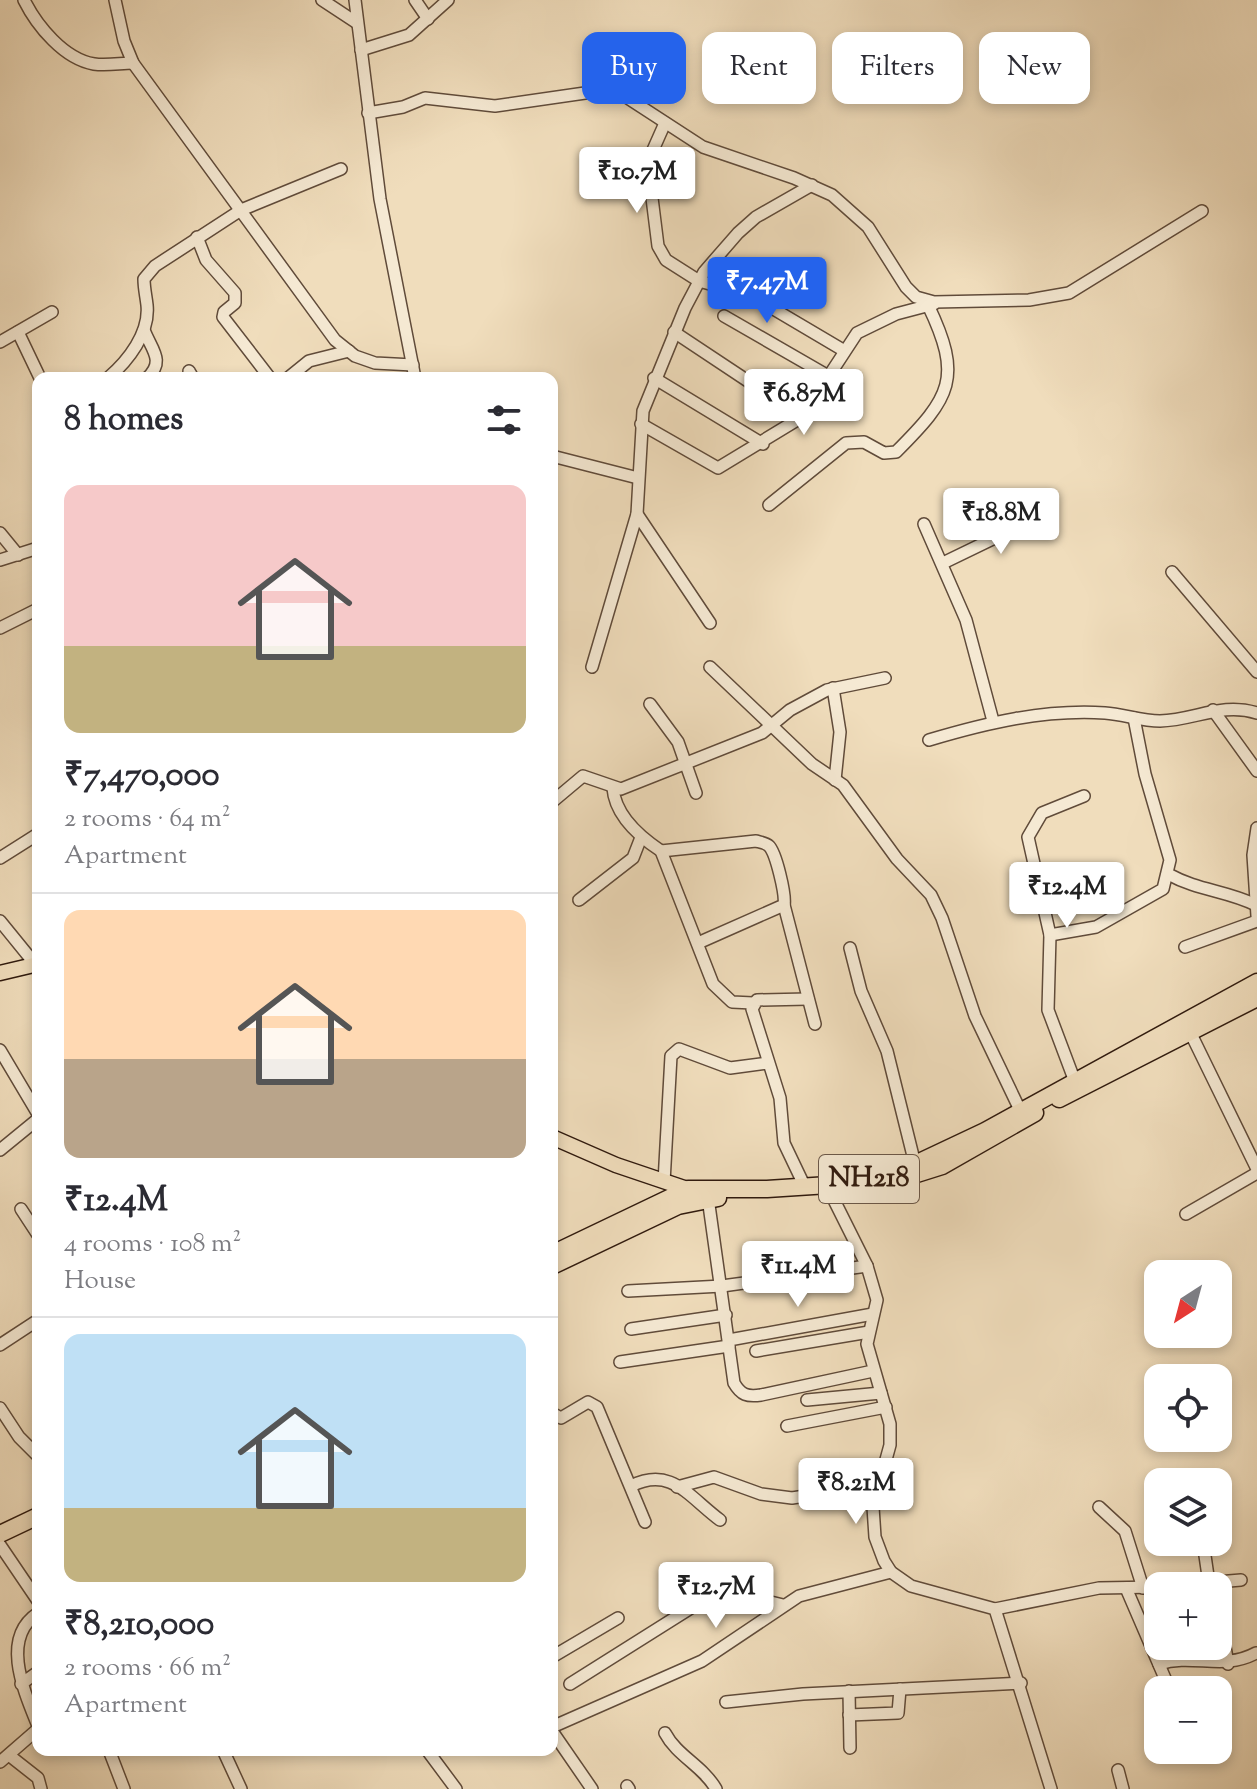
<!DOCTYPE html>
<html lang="en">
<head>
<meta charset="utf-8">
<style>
  :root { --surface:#fff; --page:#f2f2f3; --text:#2b2b33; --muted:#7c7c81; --line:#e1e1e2; --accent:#2563eb }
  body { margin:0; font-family:"Sorts Mill Goudy",serif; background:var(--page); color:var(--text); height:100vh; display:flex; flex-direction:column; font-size:30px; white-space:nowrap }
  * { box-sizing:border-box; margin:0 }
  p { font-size:26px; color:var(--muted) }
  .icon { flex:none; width:44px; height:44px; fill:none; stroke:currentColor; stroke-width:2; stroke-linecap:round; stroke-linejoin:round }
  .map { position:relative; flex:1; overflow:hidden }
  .details { position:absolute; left:32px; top:372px; width:526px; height:1384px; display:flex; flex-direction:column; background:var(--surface); border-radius:16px; box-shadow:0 4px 12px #0003 }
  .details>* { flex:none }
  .banner { position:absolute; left:582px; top:32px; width:554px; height:72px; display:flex; gap:16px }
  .needle { width:52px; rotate:216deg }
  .controls { position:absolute; left:1144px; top:1260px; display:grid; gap:16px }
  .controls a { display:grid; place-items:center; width:88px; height:88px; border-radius:16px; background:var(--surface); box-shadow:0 4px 12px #0003; font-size:40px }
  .price { position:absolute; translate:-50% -68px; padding:0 18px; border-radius:8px; background:#fff; color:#222; font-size:26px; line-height:52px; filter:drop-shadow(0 2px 4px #0008) }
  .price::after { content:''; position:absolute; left:50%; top:48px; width:24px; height:18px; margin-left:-12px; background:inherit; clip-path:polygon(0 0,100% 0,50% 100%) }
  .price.active { background:var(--accent); color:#fff }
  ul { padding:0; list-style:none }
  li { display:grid; align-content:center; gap:16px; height:424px; padding:0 32px }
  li+li { border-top:2px solid var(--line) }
  li span { display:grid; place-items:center; height:248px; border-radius:16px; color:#555 }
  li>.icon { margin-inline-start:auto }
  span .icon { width:144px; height:144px; fill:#fffc; stroke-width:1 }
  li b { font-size:34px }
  h2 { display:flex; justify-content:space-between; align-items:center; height:96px; padding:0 32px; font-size:34px }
  .chip { padding:0 28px; border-radius:16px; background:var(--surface); box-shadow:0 4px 12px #0003; font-size:28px; line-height:72px }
  .chip.active { background:var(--accent); color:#fff }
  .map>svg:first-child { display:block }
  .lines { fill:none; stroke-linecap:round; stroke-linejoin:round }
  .minor-casing { stroke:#604b3a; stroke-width:14 }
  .major-casing { stroke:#301a0e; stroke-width:17 }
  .highway-casing { stroke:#301a0e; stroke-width:19 }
  .minor { stroke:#f5e9d3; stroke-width:11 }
  .major { stroke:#f0ddbc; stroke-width:14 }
  .highway { stroke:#f0ddbc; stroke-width:16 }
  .labels { text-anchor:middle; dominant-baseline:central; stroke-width:6; stroke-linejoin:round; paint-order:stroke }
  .shield { fill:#f5e9d3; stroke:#6b5849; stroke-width:2 }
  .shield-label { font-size:28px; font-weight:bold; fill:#301a0e }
</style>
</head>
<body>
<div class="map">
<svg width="1257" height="1789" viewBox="0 0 1257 1789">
  <rect width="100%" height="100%" fill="#f0ddbc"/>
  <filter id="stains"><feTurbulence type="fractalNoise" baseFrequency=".0025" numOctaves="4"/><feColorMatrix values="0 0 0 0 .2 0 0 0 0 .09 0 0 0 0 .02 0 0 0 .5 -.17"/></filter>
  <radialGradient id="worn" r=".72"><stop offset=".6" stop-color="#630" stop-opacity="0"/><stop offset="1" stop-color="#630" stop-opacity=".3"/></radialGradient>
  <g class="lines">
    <g class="minor-casing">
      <g id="minor">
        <path d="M24,0c13,26 40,59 70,64 13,2 27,-1 39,-1"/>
        <path d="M115,0l9,41 9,22 202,277 20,16 20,7 38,2"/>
        <path d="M322,0l35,23"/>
        <path d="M355,0l25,199 35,179"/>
        <path d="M415,0l13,19"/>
        <path d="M361,50l48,-15 39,-35"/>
        <path d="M368,113l35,-6 22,-9 70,8 97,-14 31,3 80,52 91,31 38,17 36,32 38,60 10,10 18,5 95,-2 40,-7 133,-82"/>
        <path d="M665,123l-12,27 -3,32 8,64 8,14 33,21 51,14 93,55"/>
        <path d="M197,237l9,23 29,33v10l-11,9 -1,5 47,61"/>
        <path d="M724,316l106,61"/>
        <path d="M144,330c7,19 22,31 3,48"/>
        <path d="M18,332l22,46"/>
        <path d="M674,332l128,85"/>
        <path d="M0,342l52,-30"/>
        <path d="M189,371l4,7"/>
        <path d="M108,378c20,-17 42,-45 39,-73 -1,-9 -3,-17 -3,-26l11,-13 86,-56 100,-41"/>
        <path d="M288,378l21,-17 40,-10"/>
        <path d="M654,378l109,66"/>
        <path d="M641,424l77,44 84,-51 55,-84 39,-19 38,-10"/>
        <path d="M552,456l86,22"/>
        <path d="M769,505l77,-62 18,-1 20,11 12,-1c55,-55 67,-74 32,-147"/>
        <path d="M637,514l73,109"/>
        <path d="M924,524l42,96 27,101"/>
        <path d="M0,533l18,22"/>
        <path d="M0,560l38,-12"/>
        <path d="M943,563l99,-48"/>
        <path d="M1172,572l85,100"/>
        <path d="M0,628l38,-19"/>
        <path d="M592,667l45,-153 6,-103 42,-103 19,-36 34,-39 18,-16 56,-32"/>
        <path d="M710,667l102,97 31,21 54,74 34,36 11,23 33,98 45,94"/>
        <path d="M833,688l7,44 -5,48"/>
        <path d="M650,704l28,38 18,51"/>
        <path d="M1213,710l44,61"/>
        <path d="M929,740c57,-17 115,-31 176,-27 18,1 36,8 55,8 35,-1 62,-19 97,-8"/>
        <path d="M613,788c2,28 27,49 48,63l52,133 19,18 21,1"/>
        <path d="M552,802l31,-26 38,13 141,-56 28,-23 37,-20 58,-12"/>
        <path d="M1257,828l-4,27 4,61"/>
        <path d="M661,851l95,-10c3,1 10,2 13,5 7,7 17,49 15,59l-86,38"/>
        <path d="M0,858l38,-24"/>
        <path d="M1168,874c31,17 57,16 88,31"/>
        <path d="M579,900l54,-42 7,-18"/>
        <path d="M784,905l31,119"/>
        <path d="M0,921l35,43"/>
        <path d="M1050,935l46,-8 67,-38 7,-29 -25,-86 -11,-56"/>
        <path d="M1185,947l72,-26"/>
        <path d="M850,948l11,43 26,60 28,113"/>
        <path d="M1191,1034l66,135"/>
        <path d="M0,1050l38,64"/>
        <path d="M1074,1079l-26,-69 2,-75 -22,-98 14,-24 42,-17"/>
        <path d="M0,1150l38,-31"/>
        <path d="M664,1182l7,-126 8,-7 51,19 38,-5"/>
        <path d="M827,1186l40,80 10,34 -10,44 23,80v21l-17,62 2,30 9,24 7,11 20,14 84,23 56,180"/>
        <path d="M805,1187l-21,-44 -4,-45 -28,-89 5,-9 51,-1"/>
        <path d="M708,1198l26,185c7,12 13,14 27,12l112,-24"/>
        <path d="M21,1209l17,26"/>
        <path d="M1186,1214l71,-41"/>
        <path d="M628,1291l94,-5 145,-20"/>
        <path d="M631,1329l95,-14"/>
        <path d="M729,1340l144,-26"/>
        <path d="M0,1345l38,-25"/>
        <path d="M756,1351l113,-19"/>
        <path d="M620,1362l109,-16"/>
        <path d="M807,1400l74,-7"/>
        <path d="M0,1408l19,29 19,19"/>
        <path d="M552,1413l9,5 27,-16 9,5 48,115"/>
        <path d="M787,1426l99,-19"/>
        <path d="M631,1486c40,-20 57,10 89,34"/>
        <path d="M677,1487l37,-10 47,17 31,4 26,-4 65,-23"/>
        <path d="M1099,1507l26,24 18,57"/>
        <path d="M1203,1542l6,41"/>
        <path d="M0,1545l38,56"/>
        <path d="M1169,1586l72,-6"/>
        <path d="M1126,1588l44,102"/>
        <path d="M1218,1607l10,57"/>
        <path d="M995,1609l104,-21 59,-1"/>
        <path d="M38,1613c-38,25 -14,78 0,113"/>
        <path d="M552,1657l66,-39"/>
        <path d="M1159,1664c34,-11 64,7 97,-11"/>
        <path d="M21,1684l17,-12"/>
        <path d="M570,1684l135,-85 28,-6 50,12"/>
        <path d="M849,1691l1,57"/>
        <path d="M726,1702l77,-8 218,-11"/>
        <path d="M849,1715l49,-2 2,-24"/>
        <path d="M552,1727l150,-66 97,-65 92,-24"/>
        <path d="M552,1731l40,58"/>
        <path d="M665,1733c12,23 38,33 51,56"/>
        <path d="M109,1750l15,39"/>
        <path d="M223,1750l18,39"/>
        <path d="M427,1750l29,39"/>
        <path d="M10,1756l28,22 3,11"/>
        <path d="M0,1762l38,-33"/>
        <path d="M1118,1770l5,19"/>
        <path d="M627,1786l2,3"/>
      </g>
    </g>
    <g class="major-casing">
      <g id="major">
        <path d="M0,973l38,-9"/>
        <path d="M552,1137l64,28 77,26"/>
      </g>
    </g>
    <g class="highway-casing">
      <g id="highway">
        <path d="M1059,1099l198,-101"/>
        <path d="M869,1189l73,-23 93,-53"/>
        <path d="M552,1254l136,-65h79l77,-5 71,-20 70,-33 272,-149"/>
        <path d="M552,1266l126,-60 40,-8"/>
        <path d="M0,1534l38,-18"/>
      </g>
    </g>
    <use href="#minor" class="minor"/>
    <use href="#major" class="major"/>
    <use href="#highway" class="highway"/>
  </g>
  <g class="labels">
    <rect class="shield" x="819" y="1155" width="100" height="48" rx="6"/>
    <g class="shield-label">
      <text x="869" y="1179">NH218</text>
    </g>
  </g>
  <rect width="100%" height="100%" filter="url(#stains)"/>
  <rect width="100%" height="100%" fill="url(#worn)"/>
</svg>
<div class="controls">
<a><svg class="needle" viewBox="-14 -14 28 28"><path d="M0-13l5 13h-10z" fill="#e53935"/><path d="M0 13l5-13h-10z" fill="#7c7c81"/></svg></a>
<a><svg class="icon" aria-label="locate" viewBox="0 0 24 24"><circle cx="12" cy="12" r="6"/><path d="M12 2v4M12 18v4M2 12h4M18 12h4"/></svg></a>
<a><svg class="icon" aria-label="layers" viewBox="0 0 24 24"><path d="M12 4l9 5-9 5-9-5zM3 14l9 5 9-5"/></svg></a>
<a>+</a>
<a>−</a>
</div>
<b class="price" style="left:637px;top:215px">₹10.7M</b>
<b class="price active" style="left:767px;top:325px">₹7.47M</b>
<b class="price" style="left:804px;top:437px">₹6.87M</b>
<b class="price" style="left:1001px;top:556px">₹18.8M</b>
<b class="price" style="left:1067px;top:930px">₹12.4M</b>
<b class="price" style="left:798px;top:1309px">₹11.4M</b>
<b class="price" style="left:856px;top:1526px">₹8.21M</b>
<b class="price" style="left:716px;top:1630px">₹12.7M</b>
<div class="banner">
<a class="chip active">Buy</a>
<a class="chip">Rent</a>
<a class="chip">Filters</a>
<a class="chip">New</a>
</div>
<section class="details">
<h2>8 homes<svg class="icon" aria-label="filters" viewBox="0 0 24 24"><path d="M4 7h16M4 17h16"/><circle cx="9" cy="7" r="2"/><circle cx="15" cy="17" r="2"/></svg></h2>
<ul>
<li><span style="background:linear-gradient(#f6c9c9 65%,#c2b280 0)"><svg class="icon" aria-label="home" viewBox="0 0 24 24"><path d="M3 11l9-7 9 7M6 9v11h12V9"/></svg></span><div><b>₹7,470,000</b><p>2 rooms · 64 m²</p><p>Apartment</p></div></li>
<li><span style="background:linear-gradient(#ffd9b3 60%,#b9a48a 0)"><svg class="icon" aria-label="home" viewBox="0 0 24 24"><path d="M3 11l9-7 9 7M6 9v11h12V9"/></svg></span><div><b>₹12.4M</b><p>4 rooms · 108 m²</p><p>House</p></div></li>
<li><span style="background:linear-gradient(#bfe0f5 70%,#c2b280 0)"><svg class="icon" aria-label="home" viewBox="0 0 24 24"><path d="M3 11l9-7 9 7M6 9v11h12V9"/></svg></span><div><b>₹8,210,000</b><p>2 rooms · 66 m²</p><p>Apartment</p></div></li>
</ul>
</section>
</div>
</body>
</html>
